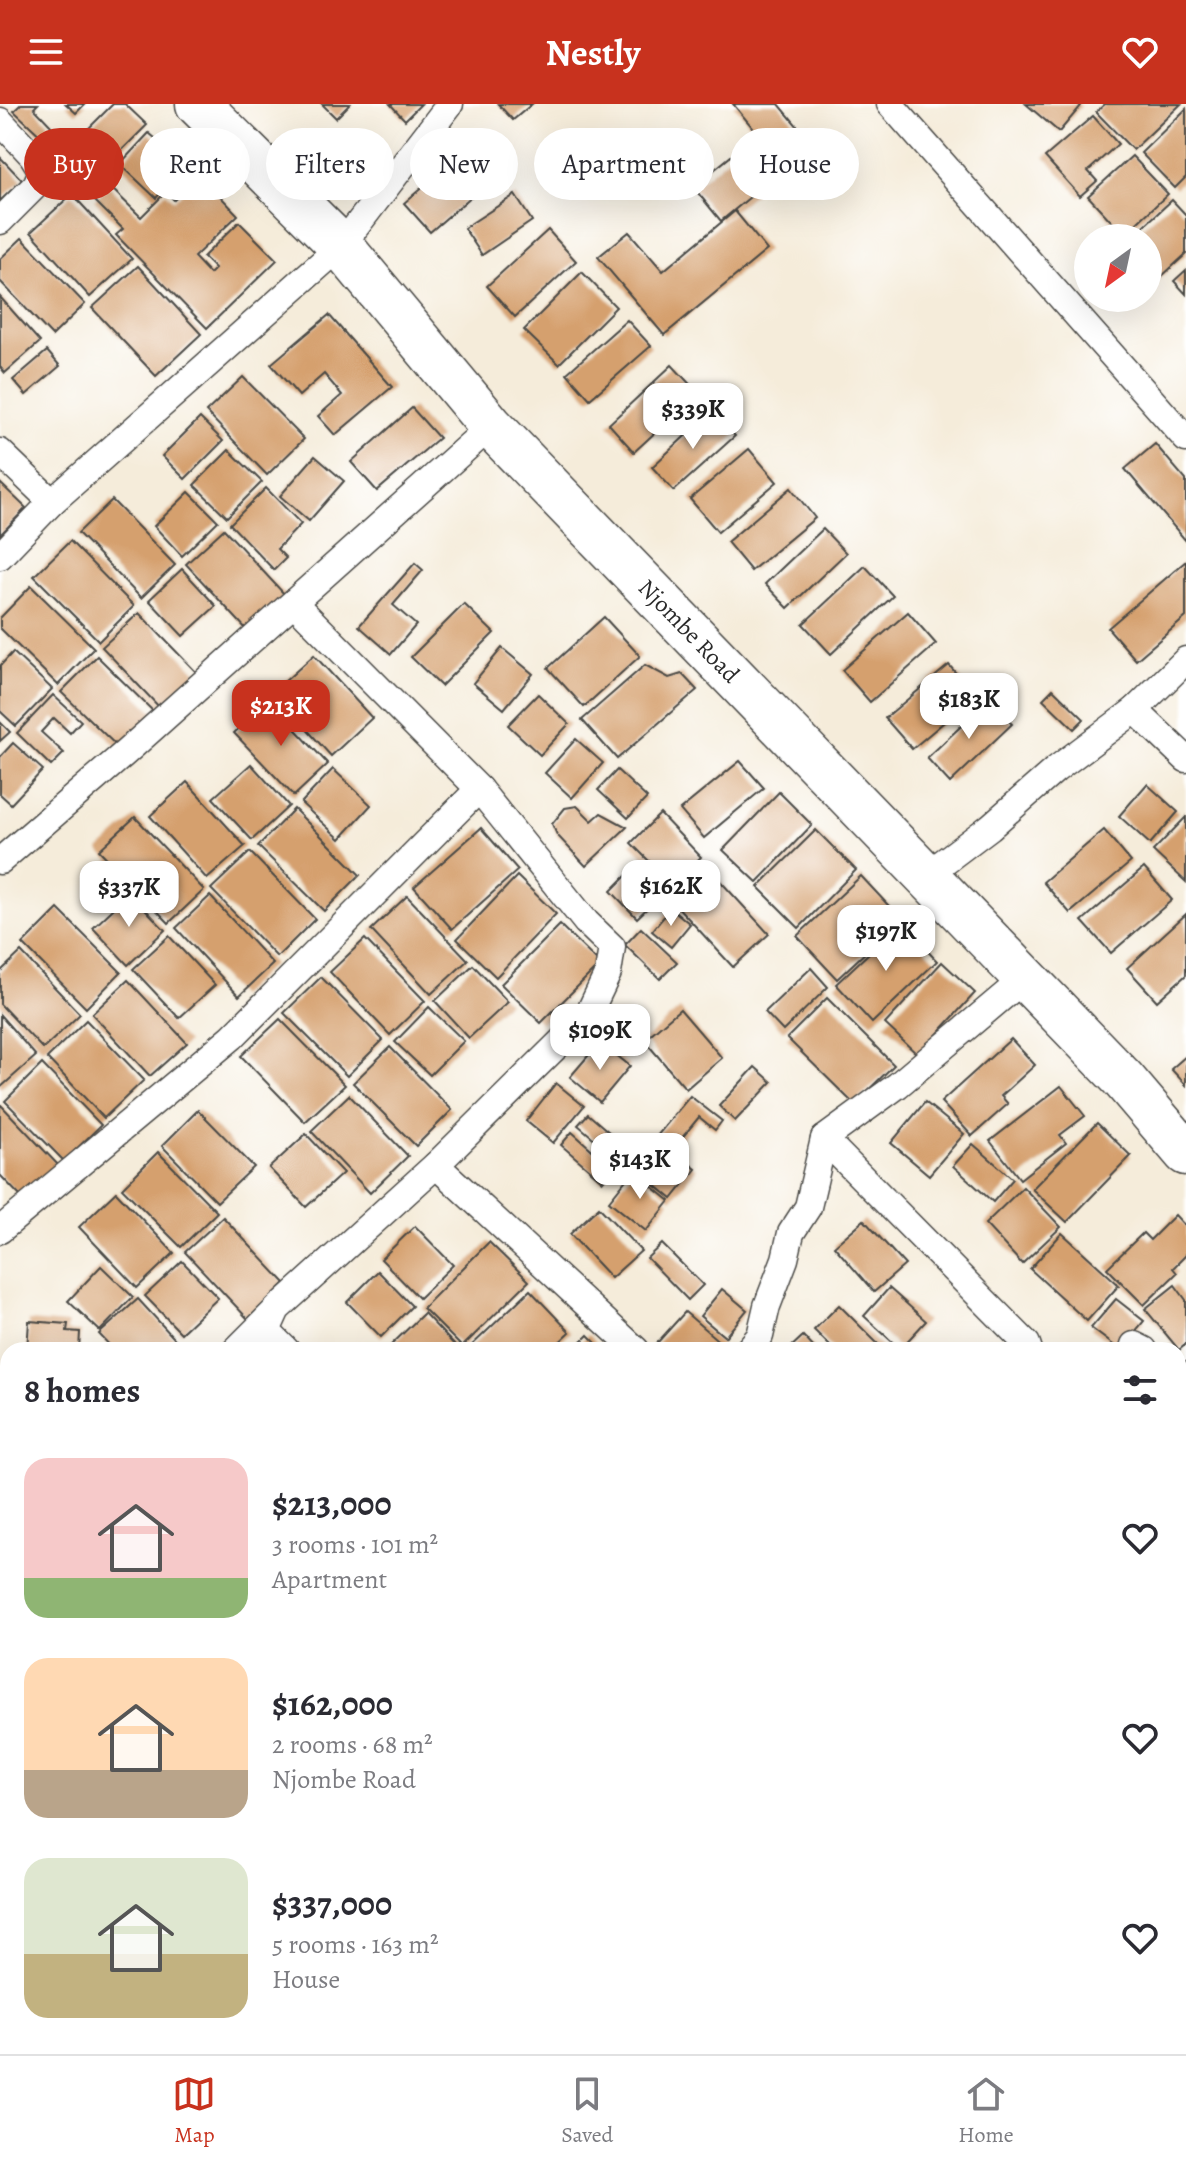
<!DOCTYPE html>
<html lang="en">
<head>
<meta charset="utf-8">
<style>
  :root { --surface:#fff; --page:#f7f7f7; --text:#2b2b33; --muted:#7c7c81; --line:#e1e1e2; --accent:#c8321e }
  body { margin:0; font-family:Alegreya,serif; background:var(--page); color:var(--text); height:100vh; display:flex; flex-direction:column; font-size:30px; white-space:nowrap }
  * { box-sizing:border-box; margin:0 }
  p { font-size:26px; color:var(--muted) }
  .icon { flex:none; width:44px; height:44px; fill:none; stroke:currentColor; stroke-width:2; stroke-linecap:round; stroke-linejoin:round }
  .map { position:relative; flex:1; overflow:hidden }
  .panel { position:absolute; left:0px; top:1238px; width:1186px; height:712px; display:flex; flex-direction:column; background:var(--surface); border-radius:24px 24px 0 0; box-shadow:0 8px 32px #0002 }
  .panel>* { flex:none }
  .hud { position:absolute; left:24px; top:24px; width:1138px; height:72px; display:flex; gap:16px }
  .needle { width:52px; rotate:213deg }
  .tools { position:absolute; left:1074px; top:120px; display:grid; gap:16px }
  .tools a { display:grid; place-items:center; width:88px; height:88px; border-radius:50%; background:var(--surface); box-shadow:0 8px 32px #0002; font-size:40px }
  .price { position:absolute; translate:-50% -68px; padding:0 18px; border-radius:16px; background:#fff; color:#222; font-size:26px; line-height:52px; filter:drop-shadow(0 2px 4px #0008) }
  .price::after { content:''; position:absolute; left:50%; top:48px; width:24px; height:18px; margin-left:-12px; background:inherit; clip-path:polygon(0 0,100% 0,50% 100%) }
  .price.active { background:var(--accent); color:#fff }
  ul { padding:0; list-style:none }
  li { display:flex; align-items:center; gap:24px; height:200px; padding:0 24px }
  li span { display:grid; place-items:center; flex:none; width:224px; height:160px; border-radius:24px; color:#555 }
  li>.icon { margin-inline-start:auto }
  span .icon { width:96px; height:96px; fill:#fffc; stroke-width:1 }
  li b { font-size:34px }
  h2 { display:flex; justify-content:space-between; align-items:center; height:96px; padding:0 24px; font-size:34px }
  .pill { padding:0 28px; border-radius:36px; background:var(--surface); box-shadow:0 8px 32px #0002; font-size:28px; line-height:72px }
  .pill.active { background:var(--accent); color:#fff }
  header { display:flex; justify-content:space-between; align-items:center; height:104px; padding:0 24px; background:var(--accent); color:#fff; font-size:36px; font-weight:700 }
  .dock { display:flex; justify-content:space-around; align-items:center; height:112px; border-top:2px solid var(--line); background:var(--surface); font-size:22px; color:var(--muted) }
  .dock a { display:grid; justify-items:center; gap:4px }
  .dock .active { color:var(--accent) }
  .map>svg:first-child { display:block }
  .forest { fill:#95ae60; stroke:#606c46; stroke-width:2 }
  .building { fill:#d5a06e }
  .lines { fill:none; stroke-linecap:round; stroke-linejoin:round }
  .street-casing { stroke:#494845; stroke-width:29 }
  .secondary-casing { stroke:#494845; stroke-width:39 }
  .highway-casing { stroke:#494845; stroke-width:47 }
  .street { stroke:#fff; stroke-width:26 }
  .secondary { stroke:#fff; stroke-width:36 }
  .highway { stroke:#fff; stroke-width:44 }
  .labels { text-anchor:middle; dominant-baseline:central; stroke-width:6; stroke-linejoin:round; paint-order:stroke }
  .street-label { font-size:24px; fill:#2b2b2b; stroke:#fff }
</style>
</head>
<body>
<header><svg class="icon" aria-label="menu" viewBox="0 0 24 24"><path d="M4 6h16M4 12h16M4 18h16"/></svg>Nestly<svg class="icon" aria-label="heart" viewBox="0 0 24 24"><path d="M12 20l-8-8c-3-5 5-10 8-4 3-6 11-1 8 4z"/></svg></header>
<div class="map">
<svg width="1186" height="1950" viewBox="0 0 1186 1950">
  <rect width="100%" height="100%" fill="#fff"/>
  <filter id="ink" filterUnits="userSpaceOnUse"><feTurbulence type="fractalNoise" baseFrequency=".0125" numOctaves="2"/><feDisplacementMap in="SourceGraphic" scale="16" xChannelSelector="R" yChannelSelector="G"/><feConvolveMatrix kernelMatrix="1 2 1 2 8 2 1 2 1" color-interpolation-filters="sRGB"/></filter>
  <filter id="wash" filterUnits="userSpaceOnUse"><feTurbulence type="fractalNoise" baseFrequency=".006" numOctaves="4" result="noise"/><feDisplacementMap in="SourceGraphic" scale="32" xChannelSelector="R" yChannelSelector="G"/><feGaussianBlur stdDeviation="1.8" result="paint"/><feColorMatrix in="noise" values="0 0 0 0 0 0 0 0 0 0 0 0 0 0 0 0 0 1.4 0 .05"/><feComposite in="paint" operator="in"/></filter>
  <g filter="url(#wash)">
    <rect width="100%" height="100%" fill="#f5ecda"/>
    <g class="forest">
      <path d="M0,1467l8,1v176h-8z"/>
      <path d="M1178,1533l8,2v184l-8,-3z"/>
    </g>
    <g id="blocks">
      <g class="building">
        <path d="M21,0h17l-4,4 20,21 -10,10 -30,-28z"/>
        <path d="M66,0h19l-9,9z"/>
        <path d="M113,0h12l22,21 -37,37 -27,-28z"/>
        <path d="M322,0h28l-14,14z"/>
        <path d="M390,0h31l-16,16z"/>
        <path d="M498,0h34l-19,16z"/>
        <path d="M733,0h46l34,41 -92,76 -28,-34 65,-53z"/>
        <path d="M1026,0h52l3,2 -22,26z"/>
        <path d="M1105,0h76l-48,46 -37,-38z"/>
        <path d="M1186,5v68l-11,11 -34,-35z"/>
        <path d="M1093,12l25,28 -30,27 9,10 -17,15 -35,-39z"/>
        <path d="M149,29l13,11 5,-6 23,22 -34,38 -36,-34z"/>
        <path d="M80,31l12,12 -11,10 15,15 -9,9 -26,-26z"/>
        <path d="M469,43l25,30 -64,55 -26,-29z"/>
        <path d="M1132,52l36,38 -44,41 -36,-39z"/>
        <path d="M0,53l22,23 -22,21z"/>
        <path d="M200,71l38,40 -44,42 16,17 5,-5 -12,-12 36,-35 38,38 -70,68 -91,-93 7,-6 -29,-29 15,-14 32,31 25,-25 8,8z"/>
        <path d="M72,90l60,65 -42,38 -59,-65z"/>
        <path d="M515,91l17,26 -50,34 -18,-27z"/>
        <path d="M1172,96l14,15v39l-38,35v-51h-17z"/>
        <path d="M735,107l32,39 -103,85 -66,-78 31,-25 34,39z"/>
        <path d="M548,126l28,31 -61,56 -28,-31z"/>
        <path d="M22,134l63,66 -33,32 -52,-55v-22z"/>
        <path d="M138,162l63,68 -45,42 -64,-68z"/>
        <path d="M1186,166v24l-12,-13z"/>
        <path d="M582,168l34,35 -57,57 -35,-34z"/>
        <path d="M0,193l40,45 -35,31 -5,-6z"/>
        <path d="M329,211l63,72 -57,48 -17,-19 24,-21 -18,-21 -25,22 -28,-32z"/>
        <path d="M627,216l24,26 -61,53 -23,-26z"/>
        <path d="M47,247l13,15 -34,29 -13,-15z"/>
        <path d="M672,261l26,28 -64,59 -25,-28z"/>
        <path d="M243,273l61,62 -37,36 -61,-63z"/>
        <path d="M412,304l27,30 -62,53 -26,-29z"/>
        <path d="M712,307l23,25 -61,55 -22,-24z"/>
        <path d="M200,314l23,23 -38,38 -23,-23z"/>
        <path d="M1155,340l31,36v61l-61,-72z"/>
        <path d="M749,345l28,33 -59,50 -28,-33z"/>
        <path d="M229,346l33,32 -35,35 -33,-32z"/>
        <path d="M315,352l29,25 -35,40 -29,-25z"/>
        <path d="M0,379l26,25 -26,27z"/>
        <path d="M266,384l35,36 -24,25 9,9 -12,12 -44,-46z"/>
        <path d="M791,384l24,30 -64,53 -24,-29z"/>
        <path d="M189,388l29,29 -36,35 -28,-30z"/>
        <path d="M112,396l63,65 -34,33 -63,-65z"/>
        <path d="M224,425l62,67 -38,35 -62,-67z"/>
        <path d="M823,425l23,24 -58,55 -23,-24z"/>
        <path d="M70,437l64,65 -35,35 -65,-65z"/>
        <path d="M1186,457v56l-50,43 -28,-32z"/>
        <path d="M415,459l8,7 -30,35 23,20 -25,29 -32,-28z"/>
        <path d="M865,462l28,30 -62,58 -28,-30z"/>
        <path d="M182,465l34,37 -33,30 -34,-36z"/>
        <path d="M31,482l63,62 -36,37 -58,-57v-10z"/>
        <path d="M464,500l30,29 -53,53 -30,-29z"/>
        <path d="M908,508l28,32 -66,58 -28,-32z"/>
        <path d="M139,509l61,63 -37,35 -61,-64z"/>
        <path d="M604,513l36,39 -56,51 -36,-39z"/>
        <path d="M502,544l31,26 -29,35 -31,-26z"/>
        <path d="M13,548l39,37 -36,37 -16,-15v-45z"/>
        <path d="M314,551l58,63 -41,38 -58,-64z"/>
        <path d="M97,552l61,60 -35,36 -62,-60z"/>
        <path d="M645,561l24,13 13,-4 15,16 -80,69 -35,-39z"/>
        <path d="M949,561l26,31 -63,53 -27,-31z"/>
        <path d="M1053,585l31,30 -10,10 -31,-30z"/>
        <path d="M538,590l31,30 -29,31 -32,-30z"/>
        <path d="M53,591l28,26 -11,12 -16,-15 -13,14 23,21 -13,13 -34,-33z"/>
        <path d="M268,596l60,64 -34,32 -60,-63z"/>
        <path d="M989,596l23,24 -62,59 -23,-25z"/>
        <path d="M0,618l10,10 -10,9z"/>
        <path d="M576,635l27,24 -31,35 -27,-25z"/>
        <path d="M13,639l30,27 -32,34 -11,-10v-37z"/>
        <path d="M740,657l24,27 -60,50 -24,-28z"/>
        <path d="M251,660l38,42 -37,34 -39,-42z"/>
        <path d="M333,665l38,36 -31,34 -39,-36z"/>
        <path d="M617,666l30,28 -19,20 -30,-28z"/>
        <path d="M187,678l58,64 -38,33 -57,-63z"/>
        <path d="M1147,680l31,28 -28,32 -31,-28z"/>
        <path d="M779,688l33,33 -55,57 -34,-32z"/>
        <path d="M577,702l15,15 9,-8 26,14 -41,39 -29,-31 -5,-11 13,-16z"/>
        <path d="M294,705l66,66 -36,36 -66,-65z"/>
        <path d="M660,710l41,43 -64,61 -26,-27 23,-23 13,14 12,-11 -28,-28z"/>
        <path d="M135,713l69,73 -35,33 -70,-73z"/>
        <path d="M1186,713v65l-33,-31z"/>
        <path d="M481,724l37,42 -66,59 -38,-42z"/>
        <path d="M816,726l40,40 -57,58 -41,-41z"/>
        <path d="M1104,726l27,32 -61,51 -27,-31z"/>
        <path d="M250,748l65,67 -38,38 -66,-68z"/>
        <path d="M1144,764l28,32 -61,53 -29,-32z"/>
        <path d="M711,767l58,63 -36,33 -58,-63z"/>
        <path d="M517,772l39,38 -60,63 -39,-38z"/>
        <path d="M861,772l40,43 -64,60 -40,-43z"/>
        <path d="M130,789l35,37 -37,35 -35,-37z"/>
        <path d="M210,792l63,68 -34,32 -63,-68z"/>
        <path d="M407,792l61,64 -37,34 -60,-64z"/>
        <path d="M671,804l19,16 -19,23 -19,-16z"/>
        <path d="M58,805l63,63 -35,36 -63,-64z"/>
        <path d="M1186,810v61l-29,26 -30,-33z"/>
        <path d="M901,819l36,38 -65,62 -36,-39z"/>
        <path d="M560,821l40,39 -59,59 -40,-39z"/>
        <path d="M641,824l36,34 -17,17 -35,-34z"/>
        <path d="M169,832l46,49 -36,33 -46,-49z"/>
        <path d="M365,835l60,62 -35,34 -60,-63z"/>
        <path d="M21,848l59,62 -37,35 -43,-45v-32z"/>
        <path d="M942,858l33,31 -57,62 -33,-31z"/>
        <path d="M473,861l35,37 -39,36 -34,-37z"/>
        <path d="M811,864l17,19 -45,44 -18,-19z"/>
        <path d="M321,873l62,63 -36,36 -63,-63z"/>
        <path d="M128,876l59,63 -37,33 -58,-62z"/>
        <path d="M827,894l67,67 -40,39 -67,-66z"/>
        <path d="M429,903l35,34 -34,34 -35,-33z"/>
        <path d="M680,905l42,49 -36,31 -42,-49z"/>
        <path d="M0,911l36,41 -36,32z"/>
        <path d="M280,915l65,66 -40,37 -64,-66z"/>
        <path d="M86,916l58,60 -40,38 -57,-60z"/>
        <path d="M1011,935l24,26 -34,31 7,8 -36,32 -31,-34z"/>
        <path d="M600,938l30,24 -30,36 -30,-25z"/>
        <path d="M390,943l62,63 -36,36 -63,-63z"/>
        <path d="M1186,952v29l-15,-16z"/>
        <path d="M42,960l59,61 -37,36 -59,-60z"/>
        <path d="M755,963l17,15 -37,39 -16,-15z"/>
        <path d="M556,979l28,23 -31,37 -27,-22z"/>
        <path d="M1061,982l24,30 -25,19 6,8 -46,36 -30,-38z"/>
        <path d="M349,991l59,61 -38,37 -59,-62z"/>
        <path d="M690,992l32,25 -7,9 -16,-13 -27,33 24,19 -24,30 -40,-33z"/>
        <path d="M925,998l39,32 -35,41 -38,-32z"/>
        <path d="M0,1000l59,62 -35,34 -24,-25z"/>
        <path d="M198,1006l56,57 -37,35 -55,-56z"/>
        <path d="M588,1010l42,36 -27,31 -42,-36 11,-13 27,24 6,-8 -27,-23z"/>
        <path d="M1097,1019l34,33 -64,66 -35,-33z"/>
        <path d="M306,1030l37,39 -37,34 -37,-39z"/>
        <path d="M973,1040l40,35 -20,23 -40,-36z"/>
        <path d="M158,1048l59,60 -36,35 -59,-59z"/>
        <path d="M633,1067l37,30 -24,30 -37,-30z"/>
        <path d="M1023,1083l38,40 -39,37 -37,-40z"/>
        <path d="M116,1088l58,61 -37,35 -58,-61z"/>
        <path d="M599,1103l42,44 -30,27 -41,-44z"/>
        <path d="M1175,1111l11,12v28l-13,13 4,5 -33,32 -37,-37 36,-35 7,7z"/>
        <path d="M223,1113l62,66 -37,36 -63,-67z"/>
        <path d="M864,1116l41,45 -31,27 -40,-46z"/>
        <path d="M415,1122l38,39 -34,33 -38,-39z"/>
        <path d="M1062,1129l57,52 -32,36 -57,-52z"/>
        <path d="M489,1138l40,39 -67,66 -39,-39z"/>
        <path d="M662,1140l41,41 -15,15 -41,-42z"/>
        <path d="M182,1157l36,37 -37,35 -36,-37z"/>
        <path d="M101,1162l32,31 -33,34 -32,-30z"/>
        <path d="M378,1167l34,35 -31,31 -34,-35z"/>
        <path d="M1175,1181l11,15v44l-7,6 -34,-41z"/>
        <path d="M889,1184l37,33 -26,28 -36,-33z"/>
        <path d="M722,1185l25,21 -22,27 -25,-21z"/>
        <path d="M530,1186l40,42 -19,18h-84z"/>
        <path d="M138,1195l47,51h-71l-15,-16z"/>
        <path d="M1116,1195l28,22 -24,29 -29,-22z"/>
        <path d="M839,1201l45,45h-50l-20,-20z"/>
        <path d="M685,1208l37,32 -5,6h-52l-8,-7z"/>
        <path d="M424,1209l35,37h-73z"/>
        <path d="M29,1217l39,3 -1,7 13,1 -1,18h-52z"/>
        <path d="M588,1231l15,15h-30z"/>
        <path d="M803,1232l13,14h-28z"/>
        <path d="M1186,1343v70l-8,-6v-55z"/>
        <path d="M8,1666v49l-8,1v-49z"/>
        <path d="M8,1754v49l-8,1v-49z"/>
        <path d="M8,1862v50l-8,4v-49z"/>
      </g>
    </g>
  </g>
  <g filter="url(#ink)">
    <use href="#blocks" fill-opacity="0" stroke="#494845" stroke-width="2"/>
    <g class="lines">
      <g class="street-casing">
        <g id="street">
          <path d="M890,0l296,335"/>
          <path d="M0,17l32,34 10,16 -6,14 -36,36"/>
          <path d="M0,348l52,50"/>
          <path d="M0,452l52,-54 289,-256 109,-142"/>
          <path d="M1135,606l51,49"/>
          <path d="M0,757l125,-108 366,-327"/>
          <path d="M925,772l65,-49 65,-57 80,-60 51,-50"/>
          <path d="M824,1035l203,205 2,6"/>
          <path d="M436,1061l200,185"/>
          <path d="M0,1126l232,-193 247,-248"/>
          <path d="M1134,1241l10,5"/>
          <path d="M236,1246l38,-38"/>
          <path d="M286,1246l-19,-19 10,-22 159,-144 152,-150 20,-42 4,-26 -26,-25 -107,-133 -185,-186"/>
          <path d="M748,1246l12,-14 7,-30 18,-47 6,-26 17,-26 16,-68 74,-54 127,-107"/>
          <path d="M1178,1269l8,6"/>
          <path d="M1178,1433l8,7"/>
          <path d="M0,1744l8,-1"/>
          <path d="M910,1942l4,8"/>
          <path d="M185,1950l3,-8"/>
        </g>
      </g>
      <g class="secondary-casing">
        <g id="secondary">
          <path d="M263,1942l44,8"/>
          <path d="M3,1950l21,-8"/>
        </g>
      </g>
      <g class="highway-casing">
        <path id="highway" d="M198,0l143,142 150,180 632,653 63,74"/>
      </g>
      <use href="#street" class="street"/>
      <use href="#secondary" class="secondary"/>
      <use href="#highway" class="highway"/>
    </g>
  </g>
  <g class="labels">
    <g class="street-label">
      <text transform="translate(689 527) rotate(46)">Njombe Road</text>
    </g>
  </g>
</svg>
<div class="tools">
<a><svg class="needle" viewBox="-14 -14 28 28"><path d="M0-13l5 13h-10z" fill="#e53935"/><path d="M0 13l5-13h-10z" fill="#7c7c81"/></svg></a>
</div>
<b class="price" style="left:693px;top:347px">$339K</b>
<b class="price" style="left:969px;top:637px">$183K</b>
<b class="price active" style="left:281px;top:644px">$213K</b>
<b class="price" style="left:671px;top:824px">$162K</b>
<b class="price" style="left:129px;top:825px">$337K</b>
<b class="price" style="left:886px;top:869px">$197K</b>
<b class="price" style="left:600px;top:968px">$109K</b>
<b class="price" style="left:640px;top:1097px">$143K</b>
<div class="hud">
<a class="pill active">Buy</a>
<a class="pill">Rent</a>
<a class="pill">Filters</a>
<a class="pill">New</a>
<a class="pill">Apartment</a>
<a class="pill">House</a>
</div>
<section class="panel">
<h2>8 homes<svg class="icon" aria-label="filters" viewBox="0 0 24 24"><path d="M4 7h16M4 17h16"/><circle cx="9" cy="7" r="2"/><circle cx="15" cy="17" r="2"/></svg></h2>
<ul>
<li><span style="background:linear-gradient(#f6c9c9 75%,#8fb573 0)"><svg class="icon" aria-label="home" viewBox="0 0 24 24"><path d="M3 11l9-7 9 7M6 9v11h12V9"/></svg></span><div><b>$213,000</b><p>3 rooms · 101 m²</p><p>Apartment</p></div><svg class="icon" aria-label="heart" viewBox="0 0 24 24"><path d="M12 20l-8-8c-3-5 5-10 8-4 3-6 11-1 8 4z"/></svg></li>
<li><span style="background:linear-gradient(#ffd9b3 70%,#b9a48a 0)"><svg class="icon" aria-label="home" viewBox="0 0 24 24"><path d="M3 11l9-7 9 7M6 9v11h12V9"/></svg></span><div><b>$162,000</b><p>2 rooms · 68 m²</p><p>Njombe Road</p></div><svg class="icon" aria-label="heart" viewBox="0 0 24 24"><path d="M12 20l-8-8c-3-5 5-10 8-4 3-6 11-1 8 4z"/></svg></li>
<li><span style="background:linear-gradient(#dfe7d0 60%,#c2b280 0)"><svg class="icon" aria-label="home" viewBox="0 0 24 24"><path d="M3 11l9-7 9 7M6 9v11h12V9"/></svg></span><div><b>$337,000</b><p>5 rooms · 163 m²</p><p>House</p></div><svg class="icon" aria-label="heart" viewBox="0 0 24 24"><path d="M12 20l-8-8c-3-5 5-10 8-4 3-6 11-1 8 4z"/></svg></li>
</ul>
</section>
</div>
<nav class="dock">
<a class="active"><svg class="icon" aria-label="map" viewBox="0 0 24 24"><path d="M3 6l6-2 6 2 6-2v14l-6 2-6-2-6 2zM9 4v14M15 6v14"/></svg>Map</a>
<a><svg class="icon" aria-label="saved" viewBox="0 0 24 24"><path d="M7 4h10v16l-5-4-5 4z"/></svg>Saved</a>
<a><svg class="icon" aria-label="home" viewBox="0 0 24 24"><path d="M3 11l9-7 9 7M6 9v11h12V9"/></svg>Home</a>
</nav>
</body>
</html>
